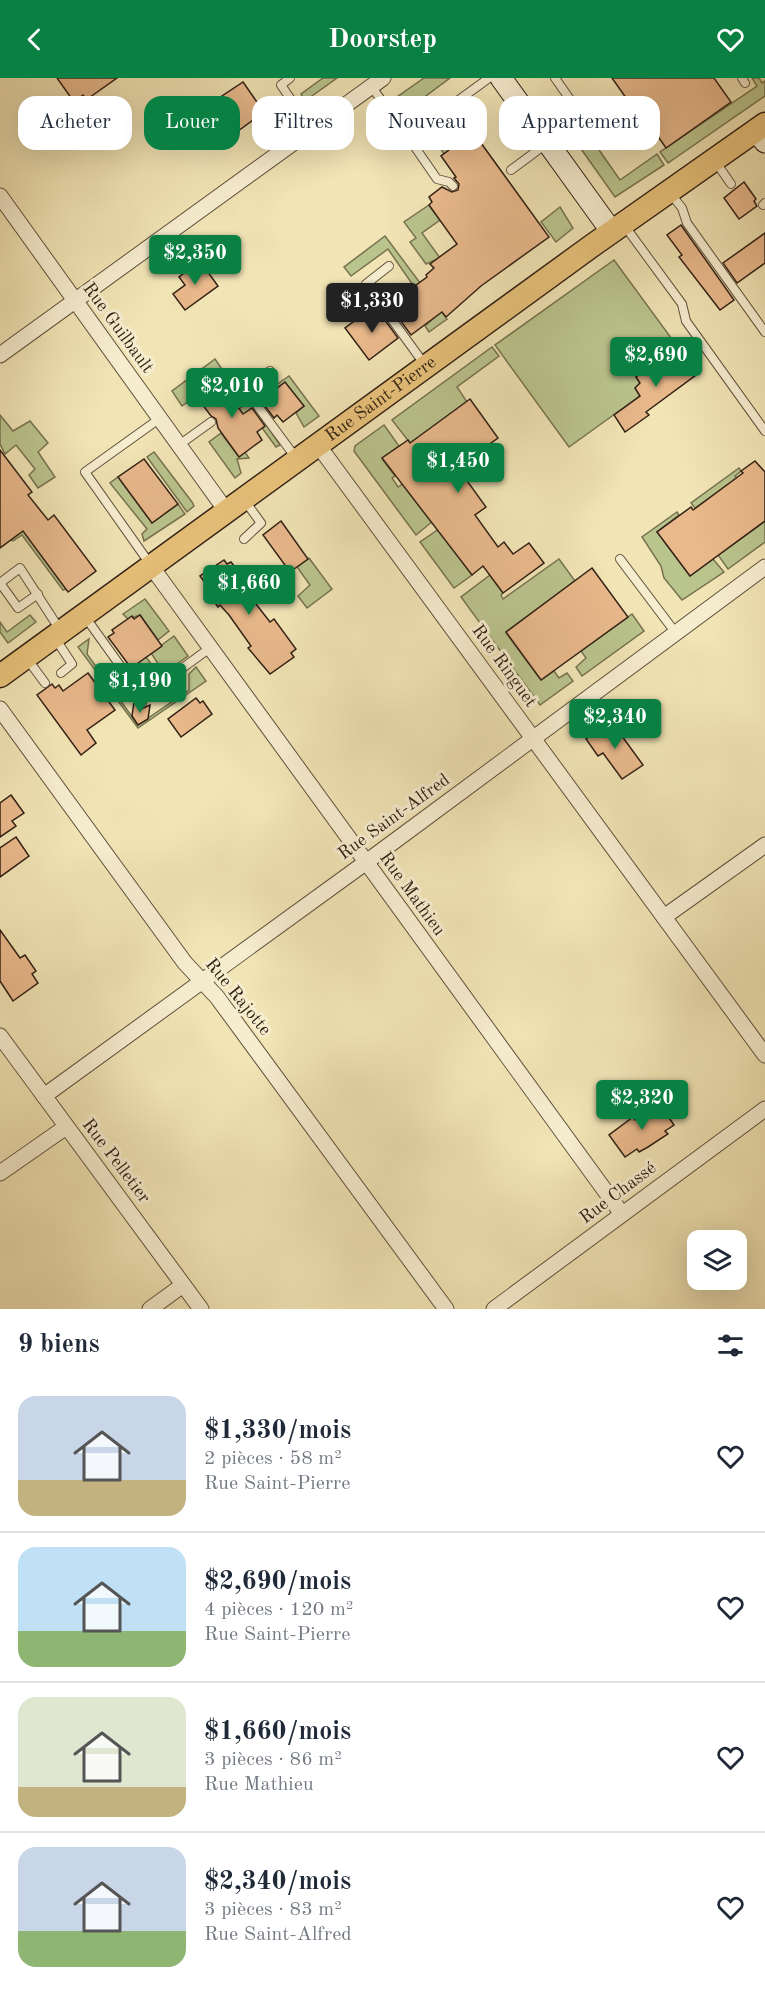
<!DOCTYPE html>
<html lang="fr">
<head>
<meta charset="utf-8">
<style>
  :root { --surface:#fff; --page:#f2f2f3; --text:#1f2937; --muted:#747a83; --line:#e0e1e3; --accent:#0b8043 }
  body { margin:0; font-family:"Old Standard TT",serif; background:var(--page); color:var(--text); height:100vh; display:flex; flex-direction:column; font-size:22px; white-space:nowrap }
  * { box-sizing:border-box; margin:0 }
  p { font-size:20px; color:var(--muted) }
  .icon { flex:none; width:33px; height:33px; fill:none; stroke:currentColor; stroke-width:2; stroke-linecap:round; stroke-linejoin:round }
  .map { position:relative; height:1231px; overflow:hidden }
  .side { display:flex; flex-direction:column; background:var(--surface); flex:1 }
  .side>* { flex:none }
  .hud { position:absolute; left:18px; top:18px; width:729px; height:54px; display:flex; gap:12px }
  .buttons { position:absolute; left:687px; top:1152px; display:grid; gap:12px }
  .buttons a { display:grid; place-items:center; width:60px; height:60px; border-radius:12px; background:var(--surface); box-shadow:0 6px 24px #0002; font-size:30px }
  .price { position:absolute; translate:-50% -51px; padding:0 14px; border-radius:6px; background:var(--accent); color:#fff; font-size:20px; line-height:39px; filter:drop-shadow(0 2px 3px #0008) }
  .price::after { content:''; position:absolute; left:50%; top:36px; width:18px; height:14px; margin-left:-9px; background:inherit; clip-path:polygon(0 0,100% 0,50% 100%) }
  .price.current { background:#222; color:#fff }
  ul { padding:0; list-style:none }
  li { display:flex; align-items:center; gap:18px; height:150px; padding:0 18px }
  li+li { border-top:2px solid var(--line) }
  li span { display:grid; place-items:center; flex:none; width:168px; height:120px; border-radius:18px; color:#555 }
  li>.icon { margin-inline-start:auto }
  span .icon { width:72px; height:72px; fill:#fffc; stroke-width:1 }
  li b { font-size:26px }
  h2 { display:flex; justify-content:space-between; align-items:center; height:72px; padding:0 18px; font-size:26px }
  .pill { padding:0 21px; border-radius:18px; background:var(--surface); box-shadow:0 6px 24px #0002; font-size:21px; line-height:54px }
  .pill.current { background:var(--accent); color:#fff }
  header { display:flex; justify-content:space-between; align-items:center; height:78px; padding:0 18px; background:var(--accent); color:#fff; font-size:27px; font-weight:700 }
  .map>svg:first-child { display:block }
  .green { fill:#bac48d; stroke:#767250; stroke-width:1.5 }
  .building { fill:#e9b98c; stroke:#312014; stroke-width:1.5 }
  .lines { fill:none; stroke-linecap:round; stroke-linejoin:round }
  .lane-casing { stroke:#61513c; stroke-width:10 }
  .street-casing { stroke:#61513c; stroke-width:17 }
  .secondary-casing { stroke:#312014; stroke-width:23 }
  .primary-casing { stroke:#312014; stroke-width:25 }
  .lane { stroke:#f6edcf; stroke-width:8 }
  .street { stroke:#f6edcf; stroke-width:15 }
  .secondary { stroke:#f6edcf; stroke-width:21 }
  .primary { stroke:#e8c27a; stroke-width:22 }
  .labels { text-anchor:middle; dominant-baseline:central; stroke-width:6; stroke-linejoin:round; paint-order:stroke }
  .street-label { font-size:18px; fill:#312014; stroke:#f6edcf }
</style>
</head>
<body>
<header><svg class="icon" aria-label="back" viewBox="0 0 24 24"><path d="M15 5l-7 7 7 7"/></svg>Doorstep<svg class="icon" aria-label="heart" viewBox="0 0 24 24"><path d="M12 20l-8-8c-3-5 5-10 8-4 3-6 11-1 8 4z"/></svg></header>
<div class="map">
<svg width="765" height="1231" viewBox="0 0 765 1231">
  <rect width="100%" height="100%" fill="#f1e4b5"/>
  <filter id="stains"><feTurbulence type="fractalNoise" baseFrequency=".00333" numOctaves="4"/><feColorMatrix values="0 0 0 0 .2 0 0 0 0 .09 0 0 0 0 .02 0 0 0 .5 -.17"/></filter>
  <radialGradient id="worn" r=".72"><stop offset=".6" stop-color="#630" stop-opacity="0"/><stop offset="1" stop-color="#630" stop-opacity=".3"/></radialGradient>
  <g class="green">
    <path d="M323,0h14l-32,23 -4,-7z"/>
    <path d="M424,0h26l-43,32 -10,-13z"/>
    <path d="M752,0h7l3,5 3,-2v15l-97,67 -8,-11 97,-66z"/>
    <path d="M466,48l7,6 -29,22 -5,-8z"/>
    <path d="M577,56l13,3 30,43 37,-26 7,11 -49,32 -43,-61z"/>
    <path d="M429,127l11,15 -18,13 18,25 -14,6 -16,-22 6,-4 -12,-16z"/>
    <path d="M560,129l13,21 -17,14 -15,-20z"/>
    <path d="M385,158l62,83 -18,13 -4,-6 10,-9 -47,-68 -37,27 -7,-9z"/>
    <path d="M614,182l63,86 -41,31 4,6 -5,5 5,7 -3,3 -68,49 -74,-102z"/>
    <path d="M492,269l7,9 -42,31 10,15 -57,41 -18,-23z"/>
    <path d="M215,281l20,29 -8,5 -9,-13 -36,26 -10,-15z"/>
    <path d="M289,298l30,40 -15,11 -8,-14 8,-7 -19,-23 -14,10 -2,-3z"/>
    <path d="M250,323l30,44 -4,2 -16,-22 -6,4 -15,-20z"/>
    <path d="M0,337l13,16 17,-10 18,22 -10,9 17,25 -17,11 -9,-13 6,-6 -19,-24 -11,9 -5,-10z"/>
    <path d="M384,347l15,21 -17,13 13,17 -3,2 6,9 6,-4 29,38 -17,14 -62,-84 1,-5z"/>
    <path d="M221,355l18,24 6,-5 4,6 -12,1 4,14 -6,5 -26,-36z"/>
    <path d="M154,374l38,50 2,4 -7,6 -40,-55z"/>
    <path d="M739,390l2,3 -6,5 2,2 -42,30 -4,-5z"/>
    <path d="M118,399l34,46 26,-19 7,10 -41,27 -2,-7 5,-5 -37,-46z"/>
    <path d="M677,434l2,3 -22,17 33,44 23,-17 11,13 -42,28 -18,-22 -3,-12 -19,-29z"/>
    <path d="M765,443v21l-37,27 -10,-14z"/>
    <path d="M31,447l-5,10 40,54 -3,1 -41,-55 -9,6 -2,-1z"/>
    <path d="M439,451l33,46 -18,13 -34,-46z"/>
    <path d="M309,480l23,31 -25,19 -9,-12 12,-11 -13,-18z"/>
    <path d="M559,481l16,22 -69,52 35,47 13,-9 5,7 8,-5 6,8 -33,24 -79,-108 29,-22 13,18 -2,2 2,4z"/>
    <path d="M145,521l24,32 -11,9 -18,-25 -12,4 -5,-5z"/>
    <path d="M632,536l12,17 -62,45 -6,-9 10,-9 -5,-7z"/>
    <path d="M30,537l6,7 -28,21 -8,-11v-10l7,10z"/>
    <path d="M174,558l14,20 -24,17 -13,-20z"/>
    <path d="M89,561l-2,15 51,71 51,-35v-16l7,-7 10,14 -68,47 -60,-81z"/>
    <path d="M146,579l14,19 -10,8h-6l-13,-16z"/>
  </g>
  <g class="building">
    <path d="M57,0h60l-31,22 -3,-5 -9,7z"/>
    <path d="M612,0h102l17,24 -65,46 -27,-39 -3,3z"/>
    <path d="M243,4l21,30 -30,22 -18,-26 10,-7 -4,-5z"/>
    <path d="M473,54l76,105 -68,49 -35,31 -4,-5 -31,23 -22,-30 38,-28 -1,-2 8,-7 -4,-4 27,-20 -28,-39 3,-3 -3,-5 13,-10 10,5 6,-2 1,-6 -5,-6 2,-1 -15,-21z"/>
    <path d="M744,104l12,17 -2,2 3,5 -18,13 -15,-21z"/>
    <path d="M681,147l53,75 -14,10 -41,-53 3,-2 -15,-20z"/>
    <path d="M765,155v30l-28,20 -14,-20z"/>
    <path d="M200,183l18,25 -33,24 -12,-16 12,-9 -6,-8z"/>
    <path d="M379,234l19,26 -29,22 -24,-32 19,-14 4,6z"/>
    <path d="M676,270l20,27 -50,37 3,3 -24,17 -11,-17 26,-19 -5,-8 5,-5 -4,-6z"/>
    <path d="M218,302l25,34 9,-6 13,18 -8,6 5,8 -23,17 -21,-29 -2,-9 -5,-3 -15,-20z"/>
    <path d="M285,304l19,24 -21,16 -6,-7 -3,3 -13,-17z"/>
    <path d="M470,321l28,39 -41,29 29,40 -11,8 23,32 6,-5 9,12 16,-11 15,20 -41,30 -20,-27 -11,9 -90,-117 26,-18 2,3z"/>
    <path d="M0,372l32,42 -4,3 20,25 6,-5 42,56 -28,21 -45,-61 -23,17z"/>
    <path d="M144,381l34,45 -26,19 -34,-46z"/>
    <path d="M755,383l10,11v49l-75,55 -33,-44 34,-25 2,3 50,-37 -2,-2z"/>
    <path d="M281,443l27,38 -18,13 -27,-37z"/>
    <path d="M224,482l3,4 4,-2 22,29 -4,4 21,27 4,-3 22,30 -5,4 3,4 -24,17 -22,-26 3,-2 -22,-31 -9,-10 -2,2 -12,-17 3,-2 -9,-12z"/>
    <path d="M592,490l36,49 -87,63 -35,-48z"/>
    <path d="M140,537l22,31 -31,22 -23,-31 6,-4 -2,-3 20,-14 2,3z"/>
    <path d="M88,595l27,37 -28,20 9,13 -15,12 -44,-60 15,-11 3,4 4,-3 4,6z"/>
    <path d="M196,620l4,5 3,-2 9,13 -31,23 -13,-18z"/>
    <path d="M134,624l7,7 9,-4 -2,14 -10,6 -6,-9z"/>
    <path d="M611,643l32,44 -21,14 -19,-26 -5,3 -12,-17z"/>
    <path d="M11,717l13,18 -12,8 4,5 -16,11v-34z"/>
    <path d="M16,759l13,19 -29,21v-29z"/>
    <path d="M0,852l20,28 5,-3 11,16 -4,3 6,9 -25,18 -13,-20z"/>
    <path d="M661,1028l13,19 -9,6 3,3 -20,13 -9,5 -2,-3 -12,8 -16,-22 24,-18 2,3 15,-11 2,3z"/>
  </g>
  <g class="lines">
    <g class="lane-casing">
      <g id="lane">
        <path d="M290,0l-9,7 30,44"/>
        <path d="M742,0l3,5"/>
        <path d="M371,8l37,51 81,-59"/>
        <path d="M542,54l34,-24 -21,-30"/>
        <path d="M408,59l29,42 12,3 4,4"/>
        <path d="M715,83l16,23"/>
        <path d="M511,92l35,-26"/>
        <path d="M670,115l12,15 5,15 78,109"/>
        <path d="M763,127l2,-2"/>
        <path d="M624,147l58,79 4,17 79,110"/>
        <path d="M389,188l-23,18 59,81"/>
        <path d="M270,293l-25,18 51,69"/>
        <path d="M179,367l32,-23"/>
        <path d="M244,461l17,-16 -16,-22"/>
        <path d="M620,481l55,73"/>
        <path d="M150,486l-65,-92 74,-53"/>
        <path d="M0,505l20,-15 40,62"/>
        <path d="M0,505l18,25 20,-14"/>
        <path d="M86,540l48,67 11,7 6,-1 59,-43"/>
        <path d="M55,560l17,26 -11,9"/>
        <path d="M28,582l17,23"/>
        <path d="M142,625l3,-11"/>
      </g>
    </g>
    <g class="street-casing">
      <g id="street">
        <path d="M0,118l227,316"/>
        <path d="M0,277l383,-277"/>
        <path d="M318,367l447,610"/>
        <path d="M151,488l471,648"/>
        <path d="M0,631l185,254 32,34 229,312"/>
        <path d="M664,839l101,-72"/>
        <path d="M0,958l201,273"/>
        <path d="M44,1018l321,-233 400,-296"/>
        <path d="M0,1095l66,-46"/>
        <path d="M150,1231l33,-24"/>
        <path d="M494,1231l271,-200"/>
      </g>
    </g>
    <g class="secondary-casing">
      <g id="secondary">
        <path d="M501,0l111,154"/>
        <path d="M756,52l9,12"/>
      </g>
    </g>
    <g class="primary-casing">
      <g id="primary">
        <path id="s1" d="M0,598l593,-431 172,-121"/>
      </g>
    </g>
    <use href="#lane" class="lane"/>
    <use href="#street" class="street"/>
    <use href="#secondary" class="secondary"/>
    <use href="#primary" class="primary"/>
  </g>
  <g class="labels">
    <g class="street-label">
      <text transform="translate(118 250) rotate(54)">Rue Guilbault</text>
      <text stroke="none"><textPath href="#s1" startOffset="471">Rue Saint-Pierre</textPath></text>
      <text transform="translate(504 588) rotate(54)">Rue Ringuet</text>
      <text transform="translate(394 739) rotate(-36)">Rue Saint-Alfred</text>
      <text transform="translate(412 816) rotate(54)">Rue Mathieu</text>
      <text transform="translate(238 919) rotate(51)">Rue Rajotte</text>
      <text transform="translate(116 1083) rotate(53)">Rue Pelletier</text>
      <text transform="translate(618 1115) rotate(-37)">Rue Chassé</text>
    </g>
  </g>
  <rect width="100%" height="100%" filter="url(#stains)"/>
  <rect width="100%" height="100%" fill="url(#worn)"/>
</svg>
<div class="buttons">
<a><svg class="icon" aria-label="layers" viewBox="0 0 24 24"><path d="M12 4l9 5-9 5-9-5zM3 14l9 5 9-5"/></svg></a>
</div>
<b class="price" style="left:195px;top:208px">$2,350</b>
<b class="price current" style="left:372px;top:256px">$1,330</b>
<b class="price" style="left:656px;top:310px">$2,690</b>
<b class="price" style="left:232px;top:341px">$2,010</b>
<b class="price" style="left:458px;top:416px">$1,450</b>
<b class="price" style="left:249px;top:538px">$1,660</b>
<b class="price" style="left:140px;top:636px">$1,190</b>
<b class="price" style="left:615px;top:672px">$2,340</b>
<b class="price" style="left:642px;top:1053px">$2,320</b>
<div class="hud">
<a class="pill">Acheter</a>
<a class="pill current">Louer</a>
<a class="pill">Filtres</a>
<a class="pill">Nouveau</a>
<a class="pill">Appartement</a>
</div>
</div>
<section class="side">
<h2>9 biens<svg class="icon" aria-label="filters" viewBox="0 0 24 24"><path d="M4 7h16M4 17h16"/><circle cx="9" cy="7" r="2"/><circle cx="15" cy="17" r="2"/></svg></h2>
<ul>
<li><span style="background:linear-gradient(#c9d6e8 70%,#c2b280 0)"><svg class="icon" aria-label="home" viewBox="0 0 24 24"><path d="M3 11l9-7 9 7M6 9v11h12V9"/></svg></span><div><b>$1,330/mois</b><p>2 pièces · 58 m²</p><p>Rue Saint-Pierre</p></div><svg class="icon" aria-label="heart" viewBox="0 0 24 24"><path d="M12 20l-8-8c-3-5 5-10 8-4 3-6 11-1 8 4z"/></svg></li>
<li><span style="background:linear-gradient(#bfe0f5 70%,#8fb573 0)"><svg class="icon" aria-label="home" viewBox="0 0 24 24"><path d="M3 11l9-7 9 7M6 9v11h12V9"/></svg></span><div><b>$2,690/mois</b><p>4 pièces · 120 m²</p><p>Rue Saint-Pierre</p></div><svg class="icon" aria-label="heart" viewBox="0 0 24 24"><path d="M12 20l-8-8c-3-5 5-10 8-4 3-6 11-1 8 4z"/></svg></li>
<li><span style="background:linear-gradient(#dfe7d0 75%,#c2b280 0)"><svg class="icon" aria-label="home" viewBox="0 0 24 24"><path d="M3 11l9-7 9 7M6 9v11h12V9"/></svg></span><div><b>$1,660/mois</b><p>3 pièces · 86 m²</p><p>Rue Mathieu</p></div><svg class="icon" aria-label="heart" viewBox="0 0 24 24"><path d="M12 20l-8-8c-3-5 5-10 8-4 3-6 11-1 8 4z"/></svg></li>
<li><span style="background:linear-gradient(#c9d6e8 70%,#8fb573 0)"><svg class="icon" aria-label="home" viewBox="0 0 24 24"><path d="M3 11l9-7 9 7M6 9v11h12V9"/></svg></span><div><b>$2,340/mois</b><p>3 pièces · 83 m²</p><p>Rue Saint-Alfred</p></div><svg class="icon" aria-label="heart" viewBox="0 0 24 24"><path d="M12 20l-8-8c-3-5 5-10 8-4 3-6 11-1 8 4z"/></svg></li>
</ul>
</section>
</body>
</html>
